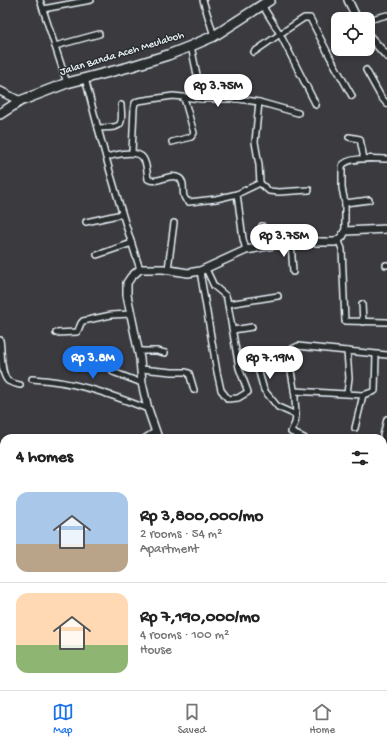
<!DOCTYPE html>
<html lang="en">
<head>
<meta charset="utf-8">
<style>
  :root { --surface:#fff; --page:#f2f2f2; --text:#222; --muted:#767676; --line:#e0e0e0; --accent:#1a73e8 }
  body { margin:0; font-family:"Gochi Hand",sans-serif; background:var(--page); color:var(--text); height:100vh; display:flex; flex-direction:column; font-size:15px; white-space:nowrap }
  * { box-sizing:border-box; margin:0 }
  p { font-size:13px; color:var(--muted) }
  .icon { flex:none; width:22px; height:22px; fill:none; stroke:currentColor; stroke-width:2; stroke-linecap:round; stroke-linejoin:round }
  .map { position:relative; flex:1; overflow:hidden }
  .side { position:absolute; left:0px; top:434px; width:387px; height:256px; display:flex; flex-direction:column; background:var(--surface); border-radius:12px 12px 0 0; box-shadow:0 2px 6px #0003 }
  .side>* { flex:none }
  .buttons { position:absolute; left:331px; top:12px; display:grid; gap:8px }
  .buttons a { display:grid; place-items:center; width:44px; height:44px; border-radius:8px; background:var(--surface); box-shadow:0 2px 6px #0003; font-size:20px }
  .price { position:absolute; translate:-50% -34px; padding:0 9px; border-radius:14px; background:#fff; color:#222; font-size:13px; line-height:26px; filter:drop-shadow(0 1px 2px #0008) }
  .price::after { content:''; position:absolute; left:50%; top:24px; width:12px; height:9px; margin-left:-6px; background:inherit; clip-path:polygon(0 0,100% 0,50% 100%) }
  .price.selected { background:var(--accent); color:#fff }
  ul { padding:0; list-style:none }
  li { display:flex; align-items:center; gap:12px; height:100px; padding:0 16px }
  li+li { border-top:1px solid var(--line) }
  li span { display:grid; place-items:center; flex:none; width:112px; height:80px; border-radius:12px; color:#555 }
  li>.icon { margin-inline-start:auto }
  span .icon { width:48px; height:48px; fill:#fffc; stroke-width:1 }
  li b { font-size:17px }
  h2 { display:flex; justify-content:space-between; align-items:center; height:48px; padding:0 16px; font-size:17px }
  .dock { display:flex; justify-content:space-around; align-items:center; height:56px; border-top:1px solid var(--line); background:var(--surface); font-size:11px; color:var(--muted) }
  .dock a { display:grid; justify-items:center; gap:2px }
  .dock .selected { color:var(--accent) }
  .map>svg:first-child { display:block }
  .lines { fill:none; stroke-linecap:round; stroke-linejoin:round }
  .street-casing { stroke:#e8f1f8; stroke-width:8 }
  .secondary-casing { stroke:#e8f1f8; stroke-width:10 }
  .highway-casing { stroke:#e8f1f8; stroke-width:12 }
  .street { stroke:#2a2d2e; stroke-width:5 }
  .secondary { stroke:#2a2d2e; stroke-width:7 }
  .highway { stroke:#2a2d2e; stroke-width:9 }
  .labels { text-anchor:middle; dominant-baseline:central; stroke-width:3; stroke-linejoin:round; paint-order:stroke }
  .street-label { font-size:11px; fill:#e8f1f8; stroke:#2a2d2e }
</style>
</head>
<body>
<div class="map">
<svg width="387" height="690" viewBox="0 0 387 690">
  <rect width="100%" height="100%" fill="#3b3a3f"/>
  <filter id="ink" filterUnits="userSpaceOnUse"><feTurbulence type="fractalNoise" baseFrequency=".025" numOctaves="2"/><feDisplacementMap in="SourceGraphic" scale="8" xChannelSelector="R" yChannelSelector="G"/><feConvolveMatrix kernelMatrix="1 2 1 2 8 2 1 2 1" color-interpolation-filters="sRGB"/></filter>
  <g filter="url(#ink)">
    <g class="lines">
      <g class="street-casing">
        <g id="street">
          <path d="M40,0l27,83"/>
          <path d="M203,0l11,36"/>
          <path d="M262,5l18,29 24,-16h6l20,39 22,39"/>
          <path d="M43,9l48,-9"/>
          <path d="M368,20l19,-5"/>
          <path d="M55,46l44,-12"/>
          <path d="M191,46l11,53"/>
          <path d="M254,52l26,-18 36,71"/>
          <path d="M366,70l15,27 6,7"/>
          <path d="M85,78c16,64 34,128 55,191"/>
          <path d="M259,102l-4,40 4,23 1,18"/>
          <path d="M98,128c23,-1 25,1 23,-23"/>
          <path d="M349,137l11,2 4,20"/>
          <path d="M172,142l19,-5 3,-4 -10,-35"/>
          <path d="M132,153l2,-45 1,-5 3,-2 35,-5 29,3h37l20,3 39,11"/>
          <path d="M106,157c9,-2 31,-8 37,1 4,5 4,15 5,21 10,6 21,-7 31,-1 9,5 -1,19 10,24l27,-3 21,-5 23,-11 9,8 10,1 30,-2"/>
          <path d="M237,194l6,45 3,11"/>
          <path d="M345,203l24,-3"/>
          <path d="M86,222l36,-8"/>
          <path d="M262,226l1,21"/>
          <path d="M345,231v-28l-3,-15v-22c6,-10 34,-7 45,-7"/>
          <path d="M338,239l4,10 3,72 42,1"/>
          <path d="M291,242l2,30"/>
          <path d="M97,255l35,-12"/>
          <path d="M386,265h1"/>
          <path d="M168,269l6,-46"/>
          <path d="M200,271l17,101 4,18 7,9 10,-1 10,-6 -9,-24 -12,-69 -1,-3 -12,-10 -8,-17"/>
          <path d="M228,304l50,-8"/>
          <path d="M362,304l1,18"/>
          <path d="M233,330l19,-3"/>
          <path d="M56,333l21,-1c3,-3 2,-8 6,-11l28,-6 20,-1"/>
          <path d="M0,340c2,11 0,33 8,41 3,2 8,3 12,4"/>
          <path d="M138,351h19l8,2"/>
          <path d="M347,351l2,27 -2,15"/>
          <path d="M290,353l-34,6v3l8,28 14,17 18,8"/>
          <path d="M141,369l31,3h14l3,1 5,17"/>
          <path d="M113,372l29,11"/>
          <path d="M32,379c41,2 78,15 116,30"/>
          <path d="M294,391l69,4"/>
          <path d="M355,428l8,-33 12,-4 1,-36"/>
          <path d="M145,438l11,-7"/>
          <path d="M304,438l-13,-6c1,-3 2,-5 4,-9 2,-7 0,-18 0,-25 -1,-16 -7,-32 -5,-48l8,-4 9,1 80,8"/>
          <path d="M386,452l-3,-16 4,-17"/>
          <path d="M383,565l4,-1"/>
          <path d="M383,624l4,4"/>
          <path d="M0,648l4,1"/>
          <path d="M220,686v4"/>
          <path d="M314,686v4"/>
          <path d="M40,690v-4"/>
          <path d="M74,690l1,-4"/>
        </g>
      </g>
      <g class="secondary-casing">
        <g id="secondary">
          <path d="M348,0l9,19"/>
          <path d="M368,35l19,21"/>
          <path d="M0,91l20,10"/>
          <path d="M158,438l-10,-29 -6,-26 -2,-24 -13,-64v-12l4,-6 9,-8h23l25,4 12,-2 46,-21 45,-8h44l7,-5 3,-6 42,-2"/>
          <path d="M0,449l4,3"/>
          <path d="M383,453l4,-1"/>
          <path d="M383,681l4,1"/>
          <path d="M163,686l1,4"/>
        </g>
      </g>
      <g class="highway-casing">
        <path id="highway" d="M0,114l20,-13 47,-18 62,-16 39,-12 23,-9 23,-10 56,-36"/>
      </g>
      <use href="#street" class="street"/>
      <use href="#secondary" class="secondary"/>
      <use href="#highway" class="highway"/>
    </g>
  </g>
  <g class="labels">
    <g class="street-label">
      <text transform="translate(122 54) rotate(-17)">Jalan Banda Aceh Meulaboh</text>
    </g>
  </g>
</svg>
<div class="buttons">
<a><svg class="icon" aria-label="locate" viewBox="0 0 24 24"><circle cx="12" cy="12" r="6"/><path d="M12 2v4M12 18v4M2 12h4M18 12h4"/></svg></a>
</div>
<b class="price" style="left:218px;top:108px">Rp 3.75M</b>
<b class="price" style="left:284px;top:258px">Rp 3.75M</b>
<b class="price selected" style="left:93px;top:380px">Rp 3.8M</b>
<b class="price" style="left:270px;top:380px">Rp 7.19M</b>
<section class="side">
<h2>4 homes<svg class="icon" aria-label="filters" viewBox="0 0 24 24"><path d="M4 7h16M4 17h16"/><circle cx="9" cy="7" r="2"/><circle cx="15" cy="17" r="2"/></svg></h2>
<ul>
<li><span style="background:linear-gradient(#a9c7e8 65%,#b9a48a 0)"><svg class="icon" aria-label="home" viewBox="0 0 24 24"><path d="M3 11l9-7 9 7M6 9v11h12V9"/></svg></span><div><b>Rp 3,800,000/mo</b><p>2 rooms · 54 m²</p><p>Apartment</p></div></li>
<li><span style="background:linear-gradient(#ffd9b3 65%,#8fb573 0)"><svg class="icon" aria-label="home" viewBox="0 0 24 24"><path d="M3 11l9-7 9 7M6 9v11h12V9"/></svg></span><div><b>Rp 7,190,000/mo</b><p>4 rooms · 100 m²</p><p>House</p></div></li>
</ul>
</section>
</div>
<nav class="dock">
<a class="selected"><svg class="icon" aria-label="map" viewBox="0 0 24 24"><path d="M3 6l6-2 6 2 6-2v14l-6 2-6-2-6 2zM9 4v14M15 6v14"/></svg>Map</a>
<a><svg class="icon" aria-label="saved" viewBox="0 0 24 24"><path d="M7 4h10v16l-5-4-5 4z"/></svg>Saved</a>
<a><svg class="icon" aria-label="home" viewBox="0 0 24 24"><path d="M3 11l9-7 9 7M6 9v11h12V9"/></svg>Home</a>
</nav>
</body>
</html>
